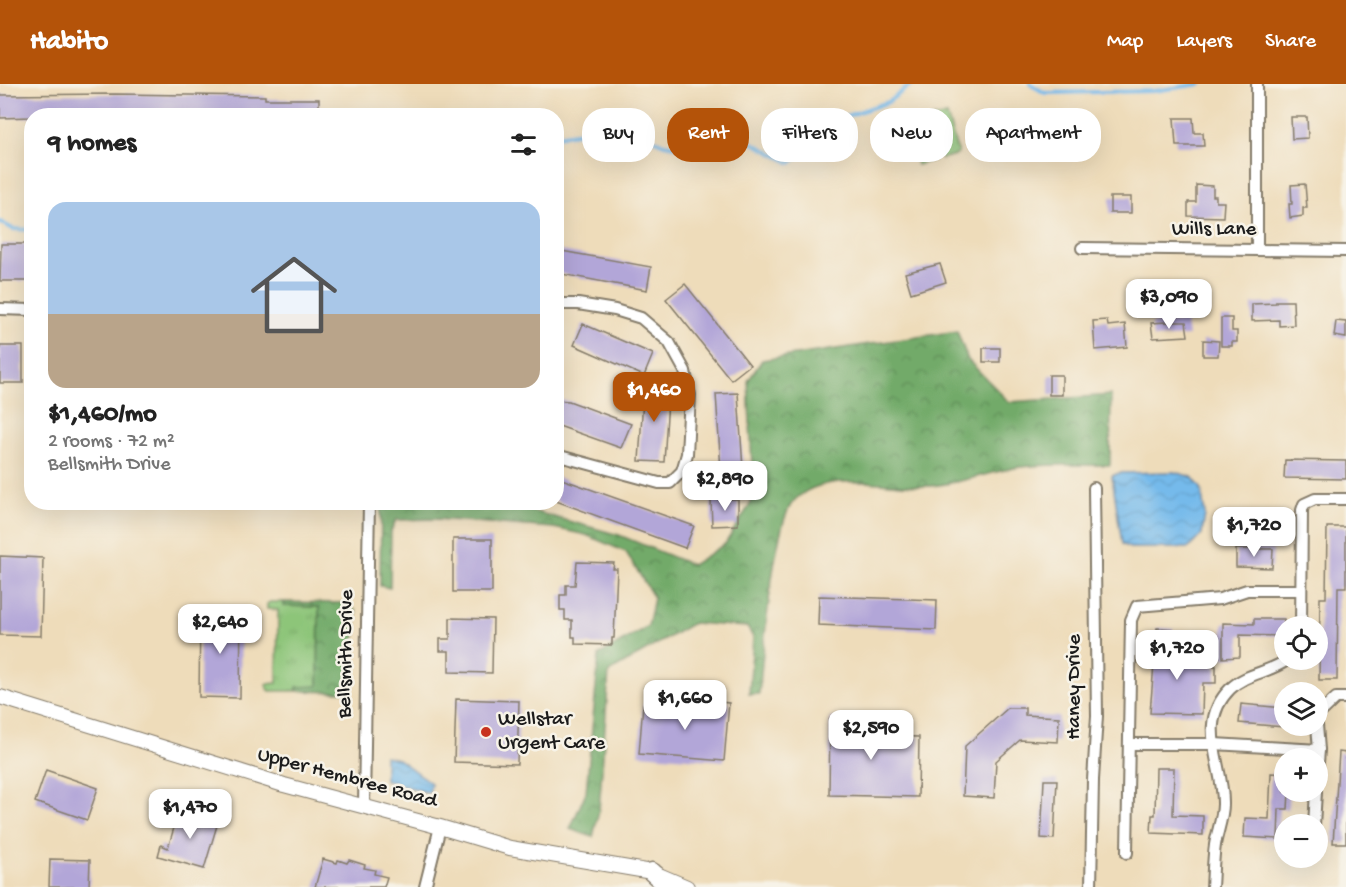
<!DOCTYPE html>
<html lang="en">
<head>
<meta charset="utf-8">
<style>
  :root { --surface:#fff; --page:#f2f2f2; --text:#222; --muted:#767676; --accent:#b45309 }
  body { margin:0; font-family:"Gochi Hand",sans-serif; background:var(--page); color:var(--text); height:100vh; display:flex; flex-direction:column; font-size:22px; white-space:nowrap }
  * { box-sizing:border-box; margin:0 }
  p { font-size:20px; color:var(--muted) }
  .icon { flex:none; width:33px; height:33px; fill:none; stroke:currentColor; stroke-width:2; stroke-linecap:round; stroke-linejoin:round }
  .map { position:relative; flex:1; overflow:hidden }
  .side { position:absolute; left:24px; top:24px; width:540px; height:402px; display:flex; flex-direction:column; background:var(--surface); border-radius:24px; box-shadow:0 6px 24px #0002 }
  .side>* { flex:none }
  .top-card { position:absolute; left:582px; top:24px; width:570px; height:54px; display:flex; gap:12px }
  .buttons { position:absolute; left:1274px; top:532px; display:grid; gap:12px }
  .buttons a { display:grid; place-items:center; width:54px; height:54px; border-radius:50%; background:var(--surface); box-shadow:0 6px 24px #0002; font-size:30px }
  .price { position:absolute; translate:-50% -51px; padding:0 14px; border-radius:12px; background:#fff; color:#222; font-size:20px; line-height:39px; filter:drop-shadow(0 2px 3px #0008) }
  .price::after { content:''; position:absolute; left:50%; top:36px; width:18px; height:14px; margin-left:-9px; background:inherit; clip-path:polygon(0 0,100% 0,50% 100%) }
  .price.on { background:var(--accent); color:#fff }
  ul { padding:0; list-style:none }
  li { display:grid; align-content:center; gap:12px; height:318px; padding:0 24px }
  li span { display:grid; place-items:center; height:186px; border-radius:18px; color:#555 }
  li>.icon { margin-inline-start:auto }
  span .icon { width:108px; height:108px; fill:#fffc; stroke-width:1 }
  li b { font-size:26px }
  h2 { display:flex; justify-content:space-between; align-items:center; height:72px; padding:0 24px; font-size:26px }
  .pill { padding:0 21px; border-radius:24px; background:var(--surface); box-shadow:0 6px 24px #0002; font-size:21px; line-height:54px }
  .pill.on { background:var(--accent); color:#fff }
  header { display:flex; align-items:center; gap:36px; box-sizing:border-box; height:84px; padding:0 30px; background:var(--accent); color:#fff }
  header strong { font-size:28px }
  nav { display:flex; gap:33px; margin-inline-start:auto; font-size:21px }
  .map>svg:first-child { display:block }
  .grass { fill:url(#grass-tufts); stroke:#54704a; stroke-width:1.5 }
  .forest { fill:url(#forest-crowns); stroke:#476342; stroke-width:1.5 }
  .pitch { fill:#8dc579; stroke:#54704a; stroke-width:1.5 }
  .water { fill:url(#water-waves); stroke:#486b84; stroke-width:1.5 }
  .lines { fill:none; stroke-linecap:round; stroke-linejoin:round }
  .stream { stroke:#74baeb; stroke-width:4 }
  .building { fill:#b2a6d8 }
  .minor-casing { stroke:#857c6b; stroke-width:14 }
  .tertiary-casing { stroke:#857c6b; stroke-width:16 }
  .trunk-casing { stroke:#857c6b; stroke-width:21 }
  .minor { stroke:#fff; stroke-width:10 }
  .tertiary { stroke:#fff; stroke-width:14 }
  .trunk { stroke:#fff; stroke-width:18 }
  .poi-dot { fill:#c8321e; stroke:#f7f3e8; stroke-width:2 }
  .labels { text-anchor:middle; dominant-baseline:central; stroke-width:5; stroke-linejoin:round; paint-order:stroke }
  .street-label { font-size:21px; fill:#1c1c1c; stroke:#f7f3e8 }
  .poi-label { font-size:21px; fill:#1c1c1c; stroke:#f7f3e8; text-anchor:start }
</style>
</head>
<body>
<header>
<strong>Habito</strong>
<nav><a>Map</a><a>Layers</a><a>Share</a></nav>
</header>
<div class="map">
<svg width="1346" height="803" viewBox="0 0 1346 803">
  <defs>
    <pattern id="grass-tufts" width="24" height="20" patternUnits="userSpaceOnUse" patternTransform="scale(1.5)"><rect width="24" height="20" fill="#8dc579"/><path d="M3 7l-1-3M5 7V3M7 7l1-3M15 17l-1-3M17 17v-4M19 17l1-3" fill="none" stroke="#79a968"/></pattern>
    <pattern id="forest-crowns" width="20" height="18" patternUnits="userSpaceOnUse" patternTransform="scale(1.5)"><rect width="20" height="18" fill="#72aa69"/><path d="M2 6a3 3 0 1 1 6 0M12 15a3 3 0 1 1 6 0" fill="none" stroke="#5d8a56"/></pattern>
    <pattern id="water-waves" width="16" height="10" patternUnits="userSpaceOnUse" patternTransform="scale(1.5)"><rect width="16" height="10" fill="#74baeb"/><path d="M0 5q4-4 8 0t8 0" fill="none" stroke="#649fc9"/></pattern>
  </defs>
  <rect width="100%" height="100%" fill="#f7f3e8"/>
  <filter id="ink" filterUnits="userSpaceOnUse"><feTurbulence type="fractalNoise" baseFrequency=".0167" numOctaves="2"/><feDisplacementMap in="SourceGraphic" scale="12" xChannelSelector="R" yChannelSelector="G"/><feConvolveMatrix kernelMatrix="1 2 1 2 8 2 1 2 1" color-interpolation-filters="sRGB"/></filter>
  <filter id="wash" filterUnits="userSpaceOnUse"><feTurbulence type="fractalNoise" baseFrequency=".008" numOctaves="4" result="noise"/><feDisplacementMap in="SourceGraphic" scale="24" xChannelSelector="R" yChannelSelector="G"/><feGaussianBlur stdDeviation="1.35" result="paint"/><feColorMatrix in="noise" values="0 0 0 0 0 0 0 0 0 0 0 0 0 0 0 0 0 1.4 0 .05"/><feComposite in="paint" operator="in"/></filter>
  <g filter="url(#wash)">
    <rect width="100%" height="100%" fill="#eedcba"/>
    <path class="grass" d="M270,518h14v4l35,1 -1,80h-20l-1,4h-27l-3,-3 -1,-4 11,-1 1,-73 -11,-1v-5z"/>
    <g class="forest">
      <path d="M957,247l11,29 41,42 102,-7 -1,70c-29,1 -69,-2 -96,3 -26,5 -60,17 -85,18 -39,2 -105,-19 -136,16 -20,23 -30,155 -34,192h-10l4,-57 -6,-10 -54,-4 -84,49 -10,139 -6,26 -23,-8 16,-37 13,-137 49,-29 6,-28 -28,-46 -40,-17 -32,-7 -117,-9 -41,1 -5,11 -1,57 -10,-2 1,-83 69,-1 68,5 101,28 73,30 33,-21 26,-41 1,-37 -4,-85 14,-21z"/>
      <path d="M284,518l62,1 10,8 -3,75 -3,4 -6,2 -47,-1v-4l21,-1 1,-79 -35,-1z"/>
    </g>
    <g class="pitch">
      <path d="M947,31l11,39 -17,5 -11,-40z"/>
      <path d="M923,37l11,39 -17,5 -11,-39z"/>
    </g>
    <g class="water">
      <path d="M1174,388l18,5 9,11 4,27 -3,19 -13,14h-59l-8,-4 -10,-68 7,-3z"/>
      <path d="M385,672l13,3 33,24 -2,10 -44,-13z"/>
    </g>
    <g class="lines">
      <g class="stream">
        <path d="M1030,0l15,9 108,-2 48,-7"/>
        <path d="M556,52l40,-6 43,3 25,11 51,9 36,-11 40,21 44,-43 53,-18 24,-18"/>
        <path d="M0,138l13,7 19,1"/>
      </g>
    </g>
    <g id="blocks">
      <g class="building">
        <path d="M115,10l150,2v3h54v13h-16v4h-13v-5h-24v5h-234v1l-32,1v-23z"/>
        <path d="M1291,33h16l1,21 -16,1z"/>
        <path d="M1174,34h19l1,15h9l1,13h-28z"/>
        <path d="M1305,100l2,24h-4v8l-13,2 -1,-14h3l-1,-19z"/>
        <path d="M1196,101l17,1v10h3v6h8l-1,15 -35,-1v-14h8z"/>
        <rect x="1110" y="113" width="21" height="16"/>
        <path d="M1,160h29l-1,37h-29z"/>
        <path d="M556,166l95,17 -4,23 -91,-17z"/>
        <path d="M940,180l6,18 -35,11 -6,-20z"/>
        <path d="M685,200l65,81 -19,15 -65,-81z"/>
        <path d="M1276,217h17l1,24 -15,1v-6l-27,1v-17l24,-1z"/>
        <path d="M1221,234h11v13h5v11h-5v4h-11z"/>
        <path d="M1107,236l1,6 17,-2 2,23 -32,3 -2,-29z"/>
        <path d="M1336,237l10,1v16l-12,-2z"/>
        <path d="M1167,238h19l2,14 -35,2 -2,-15z"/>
        <path d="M583,240l70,30 -9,22 -70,-31z"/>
        <path d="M1203,256l16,1 -1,15h-15z"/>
        <rect x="0" y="262" width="23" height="37"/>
        <rect x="983" y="264" width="17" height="14"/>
        <rect x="1049" y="291" width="13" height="20"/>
        <path d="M644,299l25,2 -5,77 -25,-1z"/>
        <path d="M738,309l5,76 -22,1 -5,-76z"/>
        <path d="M556,316l13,1 62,23 -10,24 -65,-23z"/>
        <path d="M1285,376l61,1v18l-62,-1z"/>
        <path d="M556,393l138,49 -9,22 -129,-47z"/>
        <path d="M711,415h27v26l-26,1z"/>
        <path d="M1327,443h19v60h-8l-1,93h-18l1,-82h6z"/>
        <rect x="453" y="455" width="39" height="53"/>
        <path d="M1236,465h37l-1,19 -36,-1z"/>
        <path d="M0,472l43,2 -2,78 -41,-1z"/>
        <path d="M577,478l37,1 -1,6h4l-3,69h-2v7l-37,-1v-7h-3v-17h-7v-10h-5v-15h6v-10h9z"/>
        <path d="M819,512l118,4 -1,30 -118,-5z"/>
        <path d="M200,528h41l-1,86 -41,-1z"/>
        <path d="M450,534l43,1 -1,54 -43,-1v-21h-9v-12h10z"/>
        <path d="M1254,535h30v17l-44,-1v22l-17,1v-35l31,1z"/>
        <path d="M1157,544l16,1 -2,35 45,2v17h-13l-1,31 -52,-1z"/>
        <path d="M456,615l63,2 -2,63 -63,-2z"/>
        <path d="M690,615l39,4 -5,58 -85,-7 4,-50 46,4z"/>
        <path d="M1241,620l43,4v19l-45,-4z"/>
        <path d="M1008,624h17v7l34,2 -1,25 -38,-2 -24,21 -2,37 -31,-2 2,-50z"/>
        <path d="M830,634h40v18l49,1 -1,60 -89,-2z"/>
        <path d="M1339,668l7,1v90h-13z"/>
        <path d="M1156,684h18l-1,47 30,1v19l-52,-2 1,-18h3z"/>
        <path d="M46,686l52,18 -11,32 -52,-18z"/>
        <path d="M1271,689l13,1v18h5l-1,17h-9l-1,30 -34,-2 1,-19 24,1z"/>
        <path d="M1044,696h13l-3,59 -13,-1z"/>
        <path d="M179,727l39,11 -14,47 -46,-13 3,-11 7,3z"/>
        <path d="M50,775l40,1 -1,27h-40z"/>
        <path d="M323,775l14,4 1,-3 9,3 2,-3 16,5 -1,3 11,2 -1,4 13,3 -3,10h-69z"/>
      </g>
    </g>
  </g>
  <g filter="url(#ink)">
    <use href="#blocks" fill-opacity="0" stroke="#857c6b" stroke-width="1.5"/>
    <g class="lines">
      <g class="minor-casing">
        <g id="minor">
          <path d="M1257,0v166"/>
          <path d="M1082,164l264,3"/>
          <path d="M556,220h22l37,6 26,8 28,24 16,29 5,24 -3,59 -5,17 -12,12h-11l-103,-28"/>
          <path d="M0,225l32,1"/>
          <path d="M1301,543l1,-117 2,-6 11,-5h31"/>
          <path d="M1317,632l19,-18h10"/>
          <path d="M1317,641l2,25 -2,26"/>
          <path d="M1130,660h84l105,6"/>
          <path d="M364,722l5,-304"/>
          <path d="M1314,741l2,-33"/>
          <path d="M1127,769l4,-233 6,-14 83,-7 27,-9h54"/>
          <path d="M425,803l15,-60"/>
          <path d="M1091,803l2,-107 4,-64 -3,-228"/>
          <path d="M1212,803c1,-14 1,-28 3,-42 2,-13 8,-27 8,-41 1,-39 -28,-80 7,-115 16,-16 39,-16 57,-29"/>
        </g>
      </g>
      <g class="tertiary-casing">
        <path id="tertiary" d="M0,613l284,88 156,42 70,21 142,24 35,15"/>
      </g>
      <g class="trunk-casing">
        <path id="trunk" d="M652,788l17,15"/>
      </g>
      <use href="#minor" class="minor"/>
      <use href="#tertiary" class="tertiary"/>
      <use href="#trunk" class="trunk"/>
    </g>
  </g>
  <circle class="poi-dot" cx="486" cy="648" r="6"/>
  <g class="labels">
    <g class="street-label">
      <text x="1214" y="146">Wills Lane</text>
      <text transform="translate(347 570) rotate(-89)">Bellsmith Drive</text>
      <text transform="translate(1075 603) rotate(-90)">Haney Drive</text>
      <text transform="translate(347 695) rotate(15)">Upper Hembree Road</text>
    </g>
    <g class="poi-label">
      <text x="498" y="636">Wellstar<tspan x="498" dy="24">Urgent Care</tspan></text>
    </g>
  </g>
</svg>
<div class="buttons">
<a><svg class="icon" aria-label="locate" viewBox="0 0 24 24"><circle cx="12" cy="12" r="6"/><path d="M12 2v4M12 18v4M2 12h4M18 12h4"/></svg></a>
<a><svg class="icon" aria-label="layers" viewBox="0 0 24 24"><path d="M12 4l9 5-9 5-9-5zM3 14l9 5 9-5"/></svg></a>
<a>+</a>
<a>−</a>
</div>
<b class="price" style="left:1169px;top:246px">$3,090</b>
<b class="price on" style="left:654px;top:339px">$1,460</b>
<b class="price" style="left:725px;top:428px">$2,890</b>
<b class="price" style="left:1254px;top:474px">$1,720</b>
<b class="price" style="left:220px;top:571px">$2,640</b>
<b class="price" style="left:1177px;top:597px">$1,720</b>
<b class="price" style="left:685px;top:647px">$1,660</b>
<b class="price" style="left:871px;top:677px">$2,590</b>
<b class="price" style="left:190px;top:756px">$1,470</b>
<div class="top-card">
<a class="pill">Buy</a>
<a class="pill on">Rent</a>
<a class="pill">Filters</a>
<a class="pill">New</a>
<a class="pill">Apartment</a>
</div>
<section class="side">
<h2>9 homes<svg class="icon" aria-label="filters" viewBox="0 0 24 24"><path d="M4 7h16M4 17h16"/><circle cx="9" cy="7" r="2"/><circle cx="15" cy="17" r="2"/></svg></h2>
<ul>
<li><span style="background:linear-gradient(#a9c7e8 60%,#b9a48a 0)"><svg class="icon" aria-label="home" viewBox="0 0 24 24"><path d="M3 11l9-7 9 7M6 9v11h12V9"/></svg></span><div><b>$1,460/mo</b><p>2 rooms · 72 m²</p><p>Bellsmith Drive</p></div></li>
</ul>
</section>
</div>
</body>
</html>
